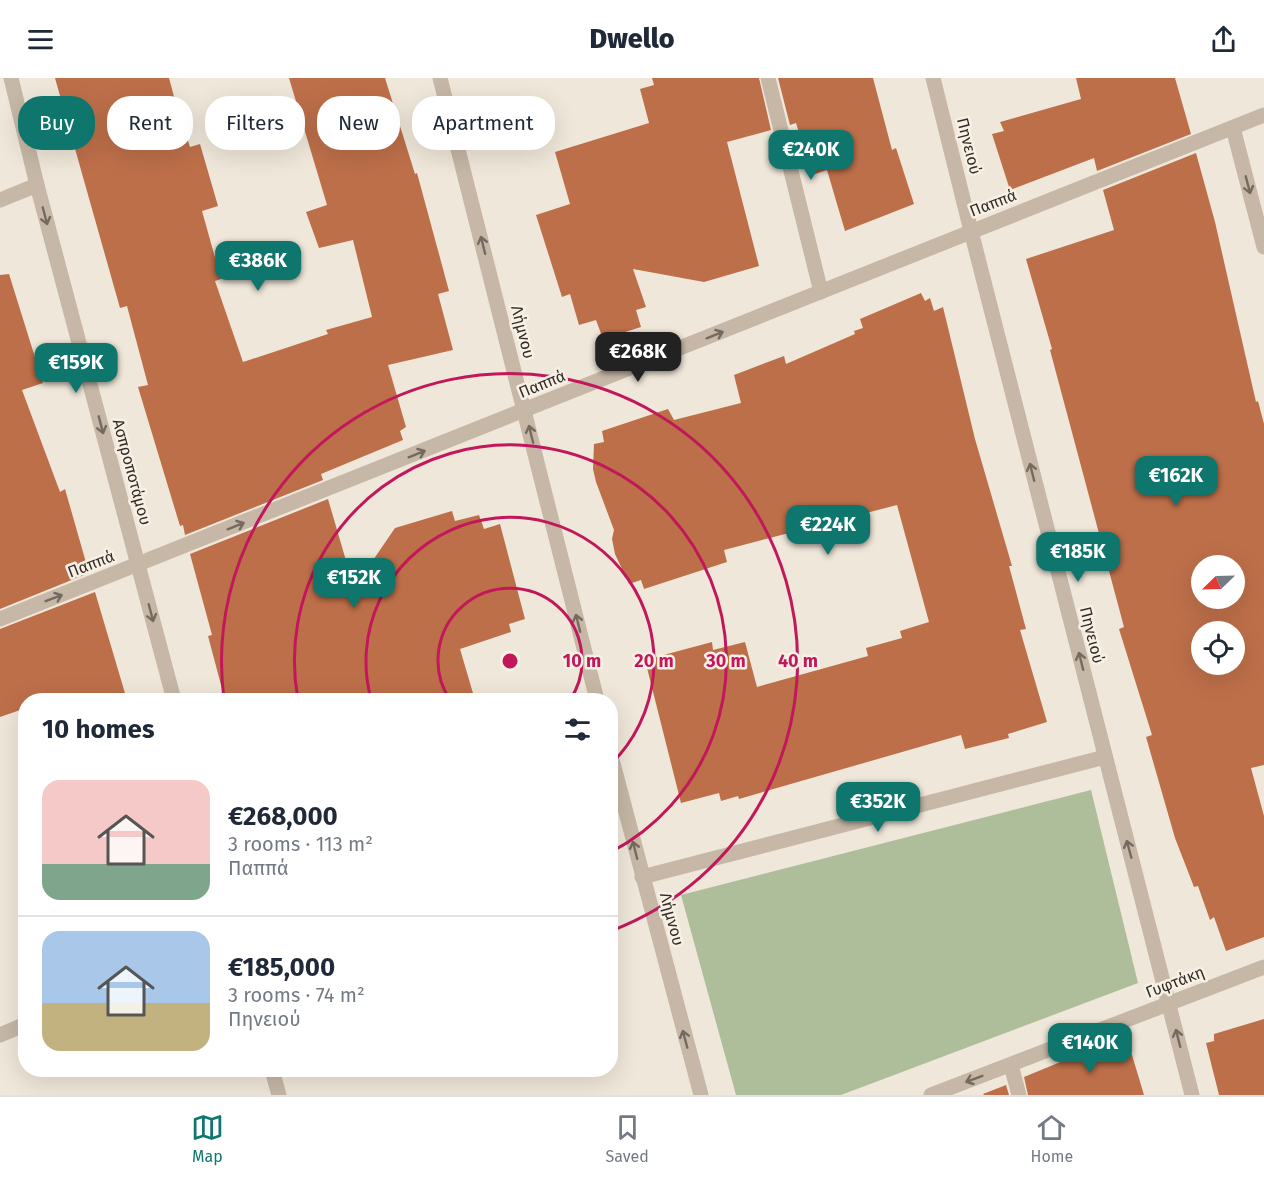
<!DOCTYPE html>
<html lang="en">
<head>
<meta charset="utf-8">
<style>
  :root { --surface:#fff; --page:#f6f6f7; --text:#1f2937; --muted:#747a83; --line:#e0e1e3; --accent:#0f766e }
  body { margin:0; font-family:"Fira Sans",sans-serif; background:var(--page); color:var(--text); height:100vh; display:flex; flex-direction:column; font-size:22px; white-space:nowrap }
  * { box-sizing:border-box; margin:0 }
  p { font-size:20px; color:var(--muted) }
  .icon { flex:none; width:33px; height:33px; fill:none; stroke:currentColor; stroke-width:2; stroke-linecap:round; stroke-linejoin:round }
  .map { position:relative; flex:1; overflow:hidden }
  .details { position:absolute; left:18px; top:615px; width:600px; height:384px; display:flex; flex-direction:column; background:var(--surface); border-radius:24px; box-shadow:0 6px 24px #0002 }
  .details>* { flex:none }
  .hud { position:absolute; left:18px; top:18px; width:600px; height:54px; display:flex; gap:12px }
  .needle { width:39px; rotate:247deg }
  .fabs { position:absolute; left:1191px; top:477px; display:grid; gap:12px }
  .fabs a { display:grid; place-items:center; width:54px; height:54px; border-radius:50%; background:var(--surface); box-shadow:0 6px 24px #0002; font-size:30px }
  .price { position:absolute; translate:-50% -51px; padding:0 14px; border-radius:12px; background:var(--accent); color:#fff; font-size:20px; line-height:39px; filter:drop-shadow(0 2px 3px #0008) }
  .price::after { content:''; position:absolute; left:50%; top:36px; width:18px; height:14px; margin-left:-9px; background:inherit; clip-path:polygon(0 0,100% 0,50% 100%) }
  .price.active { background:#222; color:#fff }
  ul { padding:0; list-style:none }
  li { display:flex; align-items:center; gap:18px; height:150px; padding:0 24px }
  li+li { border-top:2px solid var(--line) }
  li span { display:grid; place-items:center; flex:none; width:168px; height:120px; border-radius:18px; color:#555 }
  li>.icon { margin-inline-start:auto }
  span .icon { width:72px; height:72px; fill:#fffc; stroke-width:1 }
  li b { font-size:26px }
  h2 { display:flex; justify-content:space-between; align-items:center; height:72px; padding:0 24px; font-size:26px }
  .chip { padding:0 21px; border-radius:24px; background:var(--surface); box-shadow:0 6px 24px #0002; font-size:21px; line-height:54px }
  .chip.active { background:var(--accent); color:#fff }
  header { display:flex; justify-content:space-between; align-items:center; height:78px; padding:0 24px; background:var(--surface); font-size:27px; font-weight:800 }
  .tabs { display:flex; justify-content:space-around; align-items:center; height:84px; border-top:2px solid var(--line); background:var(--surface); font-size:16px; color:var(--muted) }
  .tabs a { display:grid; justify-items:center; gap:3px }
  .tabs .active { color:var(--accent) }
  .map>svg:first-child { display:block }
  .green { fill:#aebd9a }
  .building { fill:#bd6f49; fill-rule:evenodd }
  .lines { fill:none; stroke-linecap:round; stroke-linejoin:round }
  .minor { stroke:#c6b7a6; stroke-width:15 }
  .oneway { stroke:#756a60 }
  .ring { fill:none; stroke:#c2185b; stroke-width:3 }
  .labels { text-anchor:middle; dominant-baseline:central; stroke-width:5; stroke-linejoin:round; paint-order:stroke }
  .street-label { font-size:16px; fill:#332b26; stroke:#f7f0e5 }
  .centre { fill:#c2185b; stroke:#f7f0e5; stroke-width:3 }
  .ring-label { font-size:18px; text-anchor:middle; font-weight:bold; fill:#c2185b; stroke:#f7f0e5; stroke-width:5; stroke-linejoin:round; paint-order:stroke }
</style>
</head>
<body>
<header><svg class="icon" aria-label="menu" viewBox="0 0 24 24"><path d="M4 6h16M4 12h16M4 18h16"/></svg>Dwello<svg class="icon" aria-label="share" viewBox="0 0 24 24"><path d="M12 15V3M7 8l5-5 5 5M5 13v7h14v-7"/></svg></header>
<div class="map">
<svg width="1264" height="1017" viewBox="0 0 1264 1017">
  <rect width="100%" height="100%" fill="#efe7d9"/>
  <path class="green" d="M1091,712l47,193 -297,112h-105l-55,-200z"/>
  <g class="building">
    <path d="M55,0h114l17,63h2l2,6 10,-3 18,62 -16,5 19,68 -6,2 28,81 85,-28 -2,-4 46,-13 -19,-77 -34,8 -13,-36 21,-7 -38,-127h96l30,96 2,-1 32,118 -11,3 15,56 -65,15 18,62 -6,4 3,9 -82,34 2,6 -138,55 -2,-10 -3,1 -42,-139 10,-2 -21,-79 -7,2z"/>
    <path d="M652,0h107l12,52 -44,12 32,124 -55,16 -71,-13 13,38 -10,3 5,17 -38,12 -7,-19 -17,5 -9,-31 -8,3 -26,-82 34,-11 -15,-52 94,-29 -9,-34 14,-4z"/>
    <path d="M778,0h95l19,72 4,-2 18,56 -69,27 -18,-61 -15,5 -16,-52 -6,2z"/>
    <path d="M1076,0h99l16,56 -94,37 -3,-13 -84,32 -18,-56 12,-3 -4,-9 81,-23z"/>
    <path d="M1196,75l19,69 41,180 2,-1 6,23v341l-13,3 13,48v121l-38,14 -12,-34 -4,3 -12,-34 -4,1 -19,-49 -29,-101 6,-2 -33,-106 5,-2 -74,-277 2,-1 -26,-90 88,-29 -11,-40zM1202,488h32v32h-32zM1202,554h32v32h-32z"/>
    <path d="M9,196l34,109 -21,7 38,102 5,-3 24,84 -89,36v-334z"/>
    <path d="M921,215l4,8 5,-3 4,13 9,-4 32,132 37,127h-3l17,63 -6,1 27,92 -39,12 1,4 -44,11 -4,-14 -222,64 -1,-3 -17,5 -2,-8 -38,10 -36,-143 67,-18 1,8 32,-8 12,45 111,-31 -2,-8 36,-10 -2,-7 29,-9 -32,-117 -173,45 3,12 -83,27 -3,-9 -12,4 -14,-30 -3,-15 2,-9 -18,-48 -3,-13 1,-25 10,-2 -2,-11 66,-22 6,11 67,-17 -7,-28 50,-19 2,8 69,-30 -1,-3 9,-3 -3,-9z"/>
    <path d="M328,421l26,89 41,-60 57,-17 3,10 24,-6 5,14 16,-5 25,95 -16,5 2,8 -51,17 15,51h-250l-17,-64 4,-1 -22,-81z"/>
    <path d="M95,514l32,108h-101v8l-26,9v-88z"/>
    <path d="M1264,941v76h-45l-13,-52 8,-2v-7z"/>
    <path d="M1126,957l18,60h-116l-4,-18z"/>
    <path d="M1006,1007l3,10h-25l-1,-1z"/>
  </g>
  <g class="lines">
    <g class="minor">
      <path d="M11,0l26,107 137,515"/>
      <path d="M440,0l157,622"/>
      <path d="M768,0l53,214"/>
      <path d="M933,0l38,153 221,864"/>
      <path d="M1233,50l31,119"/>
      <path d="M0,122l37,-15"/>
      <path d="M0,541l1264,-504"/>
      <path d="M610,674l91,343"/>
      <path d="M642,799l463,-120"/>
      <path d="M0,957l26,-11"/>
      <path d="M1011,987l8,30"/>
      <path d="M272,992l7,25"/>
      <path d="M931,1017l333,-128"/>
    </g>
  </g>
  <defs><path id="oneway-shaft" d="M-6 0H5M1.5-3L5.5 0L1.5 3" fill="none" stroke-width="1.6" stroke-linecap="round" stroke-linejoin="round" transform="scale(1.5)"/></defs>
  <g class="oneway">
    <use href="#oneway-shaft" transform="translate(1248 107) rotate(75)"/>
    <use href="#oneway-shaft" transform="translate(45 138) rotate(75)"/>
    <use href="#oneway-shaft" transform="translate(483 167) rotate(-104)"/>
    <use href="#oneway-shaft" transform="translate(715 257) rotate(-22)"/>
    <use href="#oneway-shaft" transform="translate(101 347) rotate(75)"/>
    <use href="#oneway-shaft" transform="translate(531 356) rotate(-104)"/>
    <use href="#oneway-shaft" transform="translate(417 376) rotate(-22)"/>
    <use href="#oneway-shaft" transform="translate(1032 394) rotate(-104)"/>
    <use href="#oneway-shaft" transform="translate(236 448) rotate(-22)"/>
    <use href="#oneway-shaft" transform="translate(54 520) rotate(-21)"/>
    <use href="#oneway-shaft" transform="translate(151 535) rotate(75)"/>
    <use href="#oneway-shaft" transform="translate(578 545) rotate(-104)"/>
    <use href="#oneway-shaft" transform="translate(1081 583) rotate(-104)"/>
    <use href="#oneway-shaft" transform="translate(1129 771) rotate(-105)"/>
    <use href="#oneway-shaft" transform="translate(635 772) rotate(-104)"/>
    <use href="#oneway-shaft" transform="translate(1178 960) rotate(-104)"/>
    <use href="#oneway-shaft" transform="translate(685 961) rotate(-105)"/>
    <use href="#oneway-shaft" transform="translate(974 1001) rotate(159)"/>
  </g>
  <g class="ring">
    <path d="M450 622A72 72 0 1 1 570 622"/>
    <path d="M371 621A144 144 0 1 1 611 686"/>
    <path d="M298 622A216 216 0 1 1 611 774"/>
    <path d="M224 621A288 288 0 1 1 611 853"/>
  </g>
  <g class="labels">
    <g class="street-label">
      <text transform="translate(969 68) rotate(76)">Πηνειού</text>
      <text transform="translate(993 125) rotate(-21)">Παππά</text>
      <text transform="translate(523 254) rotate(76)">Λήμνου</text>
      <text transform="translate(542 306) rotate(-22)">Παππά</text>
      <text transform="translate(132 394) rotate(75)">Ασπροποτάμου</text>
      <text transform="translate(91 486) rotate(-21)">Παππά</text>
      <text transform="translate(1092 557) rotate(76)">Πηνειού</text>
      <text transform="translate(672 841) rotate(75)">Λήμνου</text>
      <text transform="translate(1175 904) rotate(-21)">Γυφτάκη</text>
    </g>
  </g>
  <circle cx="510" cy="583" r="9" class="centre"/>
  <g class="ring-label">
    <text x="582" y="589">10 m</text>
    <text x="654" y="589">20 m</text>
    <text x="726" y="589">30 m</text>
    <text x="798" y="589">40 m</text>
  </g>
</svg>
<div class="fabs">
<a><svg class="needle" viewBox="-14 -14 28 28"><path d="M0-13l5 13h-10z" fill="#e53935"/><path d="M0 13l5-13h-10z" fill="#747a83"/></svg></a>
<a><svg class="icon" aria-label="locate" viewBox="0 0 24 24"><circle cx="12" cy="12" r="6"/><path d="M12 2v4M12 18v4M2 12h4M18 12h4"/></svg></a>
</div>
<b class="price" style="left:811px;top:103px">€240K</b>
<b class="price" style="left:258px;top:214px">€386K</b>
<b class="price active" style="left:638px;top:305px">€268K</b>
<b class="price" style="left:76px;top:316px">€159K</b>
<b class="price" style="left:1176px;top:429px">€162K</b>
<b class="price" style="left:828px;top:478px">€224K</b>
<b class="price" style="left:1078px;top:505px">€185K</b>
<b class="price" style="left:354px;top:531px">€152K</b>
<b class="price" style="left:878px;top:755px">€352K</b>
<b class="price" style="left:1090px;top:996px">€140K</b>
<div class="hud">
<a class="chip active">Buy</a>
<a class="chip">Rent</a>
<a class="chip">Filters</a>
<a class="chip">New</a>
<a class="chip">Apartment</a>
</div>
<section class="details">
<h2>10 homes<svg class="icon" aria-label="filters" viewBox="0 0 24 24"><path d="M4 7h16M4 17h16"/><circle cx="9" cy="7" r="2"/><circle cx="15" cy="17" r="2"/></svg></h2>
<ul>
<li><span style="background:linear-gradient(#f6c9c9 70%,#7fa58c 0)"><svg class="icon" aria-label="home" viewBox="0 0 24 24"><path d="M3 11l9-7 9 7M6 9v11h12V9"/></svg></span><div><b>€268,000</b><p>3 rooms · 113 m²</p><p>Παππά</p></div></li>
<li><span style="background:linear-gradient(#a9c7e8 60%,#c2b280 0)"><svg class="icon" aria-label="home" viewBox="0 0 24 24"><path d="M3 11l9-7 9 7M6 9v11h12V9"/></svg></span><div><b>€185,000</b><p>3 rooms · 74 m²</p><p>Πηνειού</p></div></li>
</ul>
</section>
</div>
<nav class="tabs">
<a class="active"><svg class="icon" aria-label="map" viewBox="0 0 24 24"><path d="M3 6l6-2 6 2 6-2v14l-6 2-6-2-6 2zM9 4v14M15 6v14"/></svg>Map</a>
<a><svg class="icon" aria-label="saved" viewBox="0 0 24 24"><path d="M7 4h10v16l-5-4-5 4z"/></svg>Saved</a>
<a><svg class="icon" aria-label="home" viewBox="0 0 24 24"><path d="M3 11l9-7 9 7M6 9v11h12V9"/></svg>Home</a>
</nav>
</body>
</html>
